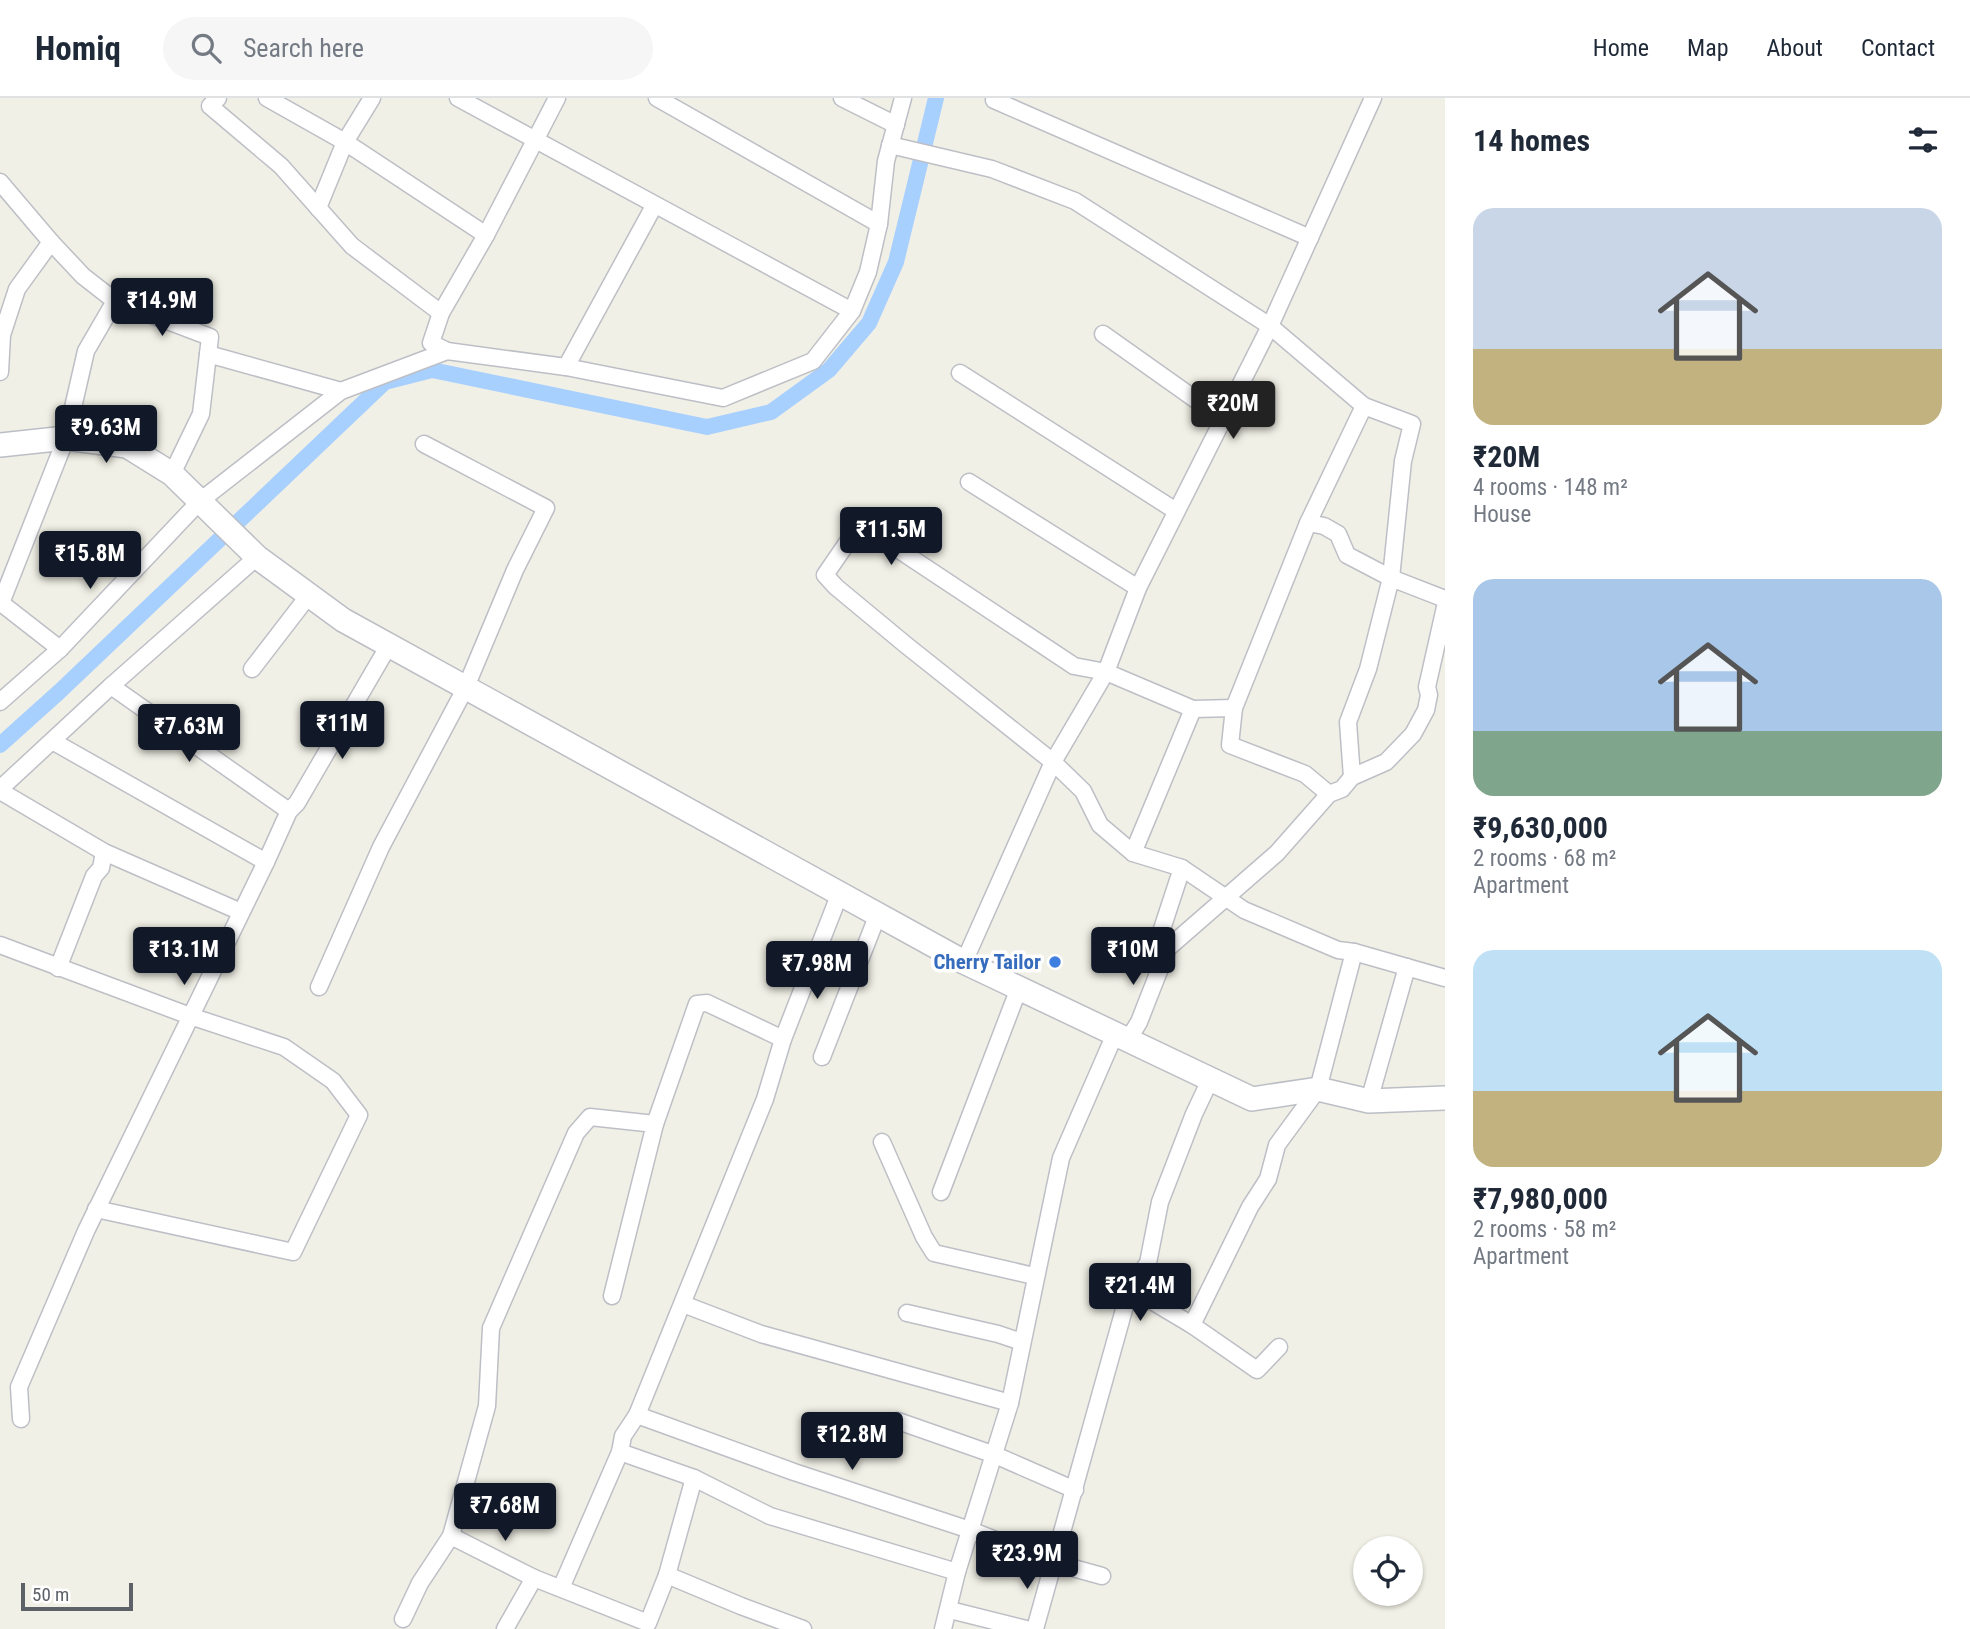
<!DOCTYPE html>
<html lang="en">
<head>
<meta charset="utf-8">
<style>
  :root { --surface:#fff; --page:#f6f6f7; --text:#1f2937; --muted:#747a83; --line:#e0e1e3; --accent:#111827 }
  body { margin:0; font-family:"Roboto Condensed",sans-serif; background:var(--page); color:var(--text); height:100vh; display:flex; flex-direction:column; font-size:26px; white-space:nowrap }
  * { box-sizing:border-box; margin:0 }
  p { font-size:23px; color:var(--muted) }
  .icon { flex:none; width:38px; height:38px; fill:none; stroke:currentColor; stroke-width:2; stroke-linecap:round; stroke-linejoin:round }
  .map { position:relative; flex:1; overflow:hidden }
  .drawer { display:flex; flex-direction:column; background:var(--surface); width:525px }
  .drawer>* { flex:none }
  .controls { position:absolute; left:1353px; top:1438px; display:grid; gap:14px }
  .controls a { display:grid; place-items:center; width:70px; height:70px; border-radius:50%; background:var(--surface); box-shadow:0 2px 5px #0004; font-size:35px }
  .scale { position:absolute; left:21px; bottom:18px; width:112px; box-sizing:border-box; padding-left:7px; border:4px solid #5d6168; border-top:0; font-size:19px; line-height:24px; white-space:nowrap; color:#5d6168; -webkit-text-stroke:5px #fff; paint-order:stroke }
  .price { position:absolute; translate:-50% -60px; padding:0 16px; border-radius:7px; background:var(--accent); color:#fff; font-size:23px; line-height:46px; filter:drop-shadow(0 2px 4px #0008) }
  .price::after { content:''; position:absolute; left:50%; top:42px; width:21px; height:16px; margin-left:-10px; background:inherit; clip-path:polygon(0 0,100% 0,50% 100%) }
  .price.selected { background:#222; color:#fff }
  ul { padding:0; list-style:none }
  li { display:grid; align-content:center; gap:14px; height:371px; padding:0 28px }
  li span { display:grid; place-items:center; height:217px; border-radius:21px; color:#555 }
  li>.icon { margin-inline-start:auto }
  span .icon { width:126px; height:126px; fill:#fffc; stroke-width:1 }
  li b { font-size:30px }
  h2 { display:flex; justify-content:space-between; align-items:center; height:84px; padding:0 28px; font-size:30px }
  header { display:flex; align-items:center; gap:42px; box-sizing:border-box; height:98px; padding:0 35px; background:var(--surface); border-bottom:2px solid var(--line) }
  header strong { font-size:33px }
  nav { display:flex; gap:38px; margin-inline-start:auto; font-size:24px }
  .search { width:490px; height:63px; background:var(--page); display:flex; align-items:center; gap:18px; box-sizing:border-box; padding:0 24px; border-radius:38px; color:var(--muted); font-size:26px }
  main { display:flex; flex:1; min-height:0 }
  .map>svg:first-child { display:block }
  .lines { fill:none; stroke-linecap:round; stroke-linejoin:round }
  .canal { stroke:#a8d0ff; stroke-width:16 }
  .minor-casing { stroke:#bdbfc6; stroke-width:19 }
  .secondary-casing { stroke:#bbbec5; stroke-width:26 }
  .minor { stroke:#fff; stroke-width:16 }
  .secondary { stroke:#fff; stroke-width:23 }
  .shop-dot { fill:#3f7fe0; stroke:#fff; stroke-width:2.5 }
  .labels { text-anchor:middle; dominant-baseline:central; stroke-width:7; stroke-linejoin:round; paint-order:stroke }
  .shop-label { font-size:21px; font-weight:bold; fill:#366cbe; stroke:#fff; text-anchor:end }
</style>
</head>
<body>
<header>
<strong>Homiq</strong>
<div class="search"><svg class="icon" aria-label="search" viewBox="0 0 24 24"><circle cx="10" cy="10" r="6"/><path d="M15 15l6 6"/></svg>Search here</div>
<nav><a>Home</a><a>Map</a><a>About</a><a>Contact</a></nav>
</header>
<main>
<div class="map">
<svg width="1445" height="1531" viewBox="0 0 1445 1531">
  <rect width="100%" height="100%" fill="#f1f0e6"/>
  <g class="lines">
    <path class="canal" d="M0,647l59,-53 326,-310 47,-12 275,57 64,-15 58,-42 40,-47 27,-61 40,-164"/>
    <g class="minor-casing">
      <g id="minor">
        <path d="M218,0l-8,8 71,60 71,80 89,67"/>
        <path d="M267,0l78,44 -27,66"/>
        <path d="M372,0l-27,44 141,93"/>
        <path d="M458,0l394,213"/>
        <path d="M657,0l222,126"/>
        <path d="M842,0l54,27"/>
        <path d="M994,2l316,138"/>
        <path d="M890,47l102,24 83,32 195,125 94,80"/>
        <path d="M0,84l51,60 -34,47 -15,46 -2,37"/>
        <path d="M51,144l32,34 32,25 95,36 -9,77 -29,60"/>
        <path d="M1103,236l120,85"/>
        <path d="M447,253l-16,-8 10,-30 45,-78 71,-137"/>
        <path d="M208,256l133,37"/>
        <path d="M566,269l88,-161"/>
        <path d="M960,275l216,138"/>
        <path d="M969,384l169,106"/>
        <path d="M1308,425l16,3 14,8 9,21 44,23 54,21"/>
        <path d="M60,551l-59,-46 65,-165 20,-87 29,-50"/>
        <path d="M252,571l57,-74"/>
        <path d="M111,588l178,125"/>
        <path d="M0,604l60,-53 140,-148 141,-110 106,-40 119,16 157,31 90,-37 39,-50 16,-39 11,-48 7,-63 17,-63"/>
        <path d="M1234,610l-41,1 -87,-37 -32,-6 -214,-142 -35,51 11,12 70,58 147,117 30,29 17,34 33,28 49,15 62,42 94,40 16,2 91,26"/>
        <path d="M54,644l212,120"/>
        <path d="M0,691l111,-103 146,-129"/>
        <path d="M0,693l104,61 137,60"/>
        <path d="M1329,696l-24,-20 -75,-29 4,-37 74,-185 56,-117 48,18 -9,37 -12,117 -23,91 -20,53 4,55"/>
        <path d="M1133,755l60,-144"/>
        <path d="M0,847l190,71 94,31 49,34 26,34 -66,137 -197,-43"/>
        <path d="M1168,850l-7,-16 21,-64"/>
        <path d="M964,864l89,-200 53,-90 32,-84 132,-262 103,-228"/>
        <path d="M58,870l36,-92 7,-8 3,-16"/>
        <path d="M319,889l62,-140 85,-160 49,-117 31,-62 -122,-64"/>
        <path d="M1128,942l11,-18 29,-74 109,-95 52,-59 13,-5 10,-12 34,-15 27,-28 13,-24 3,-15 -2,-8 18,-80"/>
        <path d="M822,959l56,-143"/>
        <path d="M1369,1003l38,-134"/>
        <path d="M655,1026l42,-120 10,-1 76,36"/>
        <path d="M882,1044l42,95 10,16 100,23"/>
        <path d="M941,1094l78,-204"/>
        <path d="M1130,1190l62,37 65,45 22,-23"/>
        <path d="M683,1206l78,30 249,69"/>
        <path d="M907,1215l91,21 24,8"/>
        <path d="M1192,1227l58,-118 18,-28 9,-34 41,-56 36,-137"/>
        <path d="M637,1317l157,57 176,58 85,33 47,13"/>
        <path d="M21,1321l-2,-32 67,-156 180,-369 23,-51 8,-8 92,-158"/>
        <path d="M898,1323l97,34 80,35"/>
        <path d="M620,1354l3,-16 14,-21 128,-316 18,-60 57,-146"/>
        <path d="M451,1438l36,-130 4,-78 85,-195 14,-16 65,7 -43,172"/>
        <path d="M667,1477l74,31 62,23"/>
        <path d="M561,1490l59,-136 74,26 76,38 187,56"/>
        <path d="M950,1512l76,19"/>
        <path d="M403,1521l17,-36 31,-47 83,42 114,45 19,-48 27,-97"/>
        <path d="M505,1531l29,-51"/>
        <path d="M943,1531l14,-57 53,-169 51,-245 54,-124"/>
        <path d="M1035,1531l95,-341 18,-25 12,-61 34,-88 17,-36"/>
      </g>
    </g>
    <g class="secondary-casing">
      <path id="secondary" d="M0,347l66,-7 61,8 45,28 85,83 86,63 621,342 288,137 66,-10 51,12 76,-3"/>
    </g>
    <use href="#minor" class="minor"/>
    <use href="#secondary" class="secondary"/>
  </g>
  <circle class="shop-dot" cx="1055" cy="864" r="7"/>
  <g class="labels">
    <g class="shop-label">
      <text x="1041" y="864">Cherry Tailor</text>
    </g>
  </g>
</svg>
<div class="controls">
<a><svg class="icon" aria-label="locate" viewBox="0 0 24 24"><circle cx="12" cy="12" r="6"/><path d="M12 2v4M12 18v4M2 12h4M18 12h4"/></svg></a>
</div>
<div class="scale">50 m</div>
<b class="price" style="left:162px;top:240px">₹14.9M</b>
<b class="price selected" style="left:1233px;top:343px">₹20M</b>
<b class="price" style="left:106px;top:367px">₹9.63M</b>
<b class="price" style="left:891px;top:469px">₹11.5M</b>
<b class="price" style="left:90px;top:493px">₹15.8M</b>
<b class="price" style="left:342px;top:663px">₹11M</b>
<b class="price" style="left:189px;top:666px">₹7.63M</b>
<b class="price" style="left:184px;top:889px">₹13.1M</b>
<b class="price" style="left:1133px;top:889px">₹10M</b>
<b class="price" style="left:817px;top:903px">₹7.98M</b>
<b class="price" style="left:1140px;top:1225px">₹21.4M</b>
<b class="price" style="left:852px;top:1374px">₹12.8M</b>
<b class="price" style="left:505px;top:1445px">₹7.68M</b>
<b class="price" style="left:1027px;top:1493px">₹23.9M</b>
</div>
<section class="drawer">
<h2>14 homes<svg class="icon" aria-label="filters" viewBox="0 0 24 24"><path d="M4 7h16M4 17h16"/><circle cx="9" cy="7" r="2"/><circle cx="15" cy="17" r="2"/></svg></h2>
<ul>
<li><span style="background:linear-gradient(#c9d6e8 65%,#c2b280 0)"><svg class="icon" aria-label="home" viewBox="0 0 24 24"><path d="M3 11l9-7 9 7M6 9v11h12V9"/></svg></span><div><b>₹20M</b><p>4 rooms · 148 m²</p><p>House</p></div></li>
<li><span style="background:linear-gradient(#a9c7e8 70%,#7fa58c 0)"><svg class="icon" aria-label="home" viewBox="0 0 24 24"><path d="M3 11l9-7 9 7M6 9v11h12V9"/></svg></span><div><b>₹9,630,000</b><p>2 rooms · 68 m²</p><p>Apartment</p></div></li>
<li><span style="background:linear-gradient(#bfe0f5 65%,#c2b280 0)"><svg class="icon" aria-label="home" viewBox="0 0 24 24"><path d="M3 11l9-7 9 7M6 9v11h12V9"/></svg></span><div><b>₹7,980,000</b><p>2 rooms · 58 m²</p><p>Apartment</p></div></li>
</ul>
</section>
</main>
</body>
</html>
